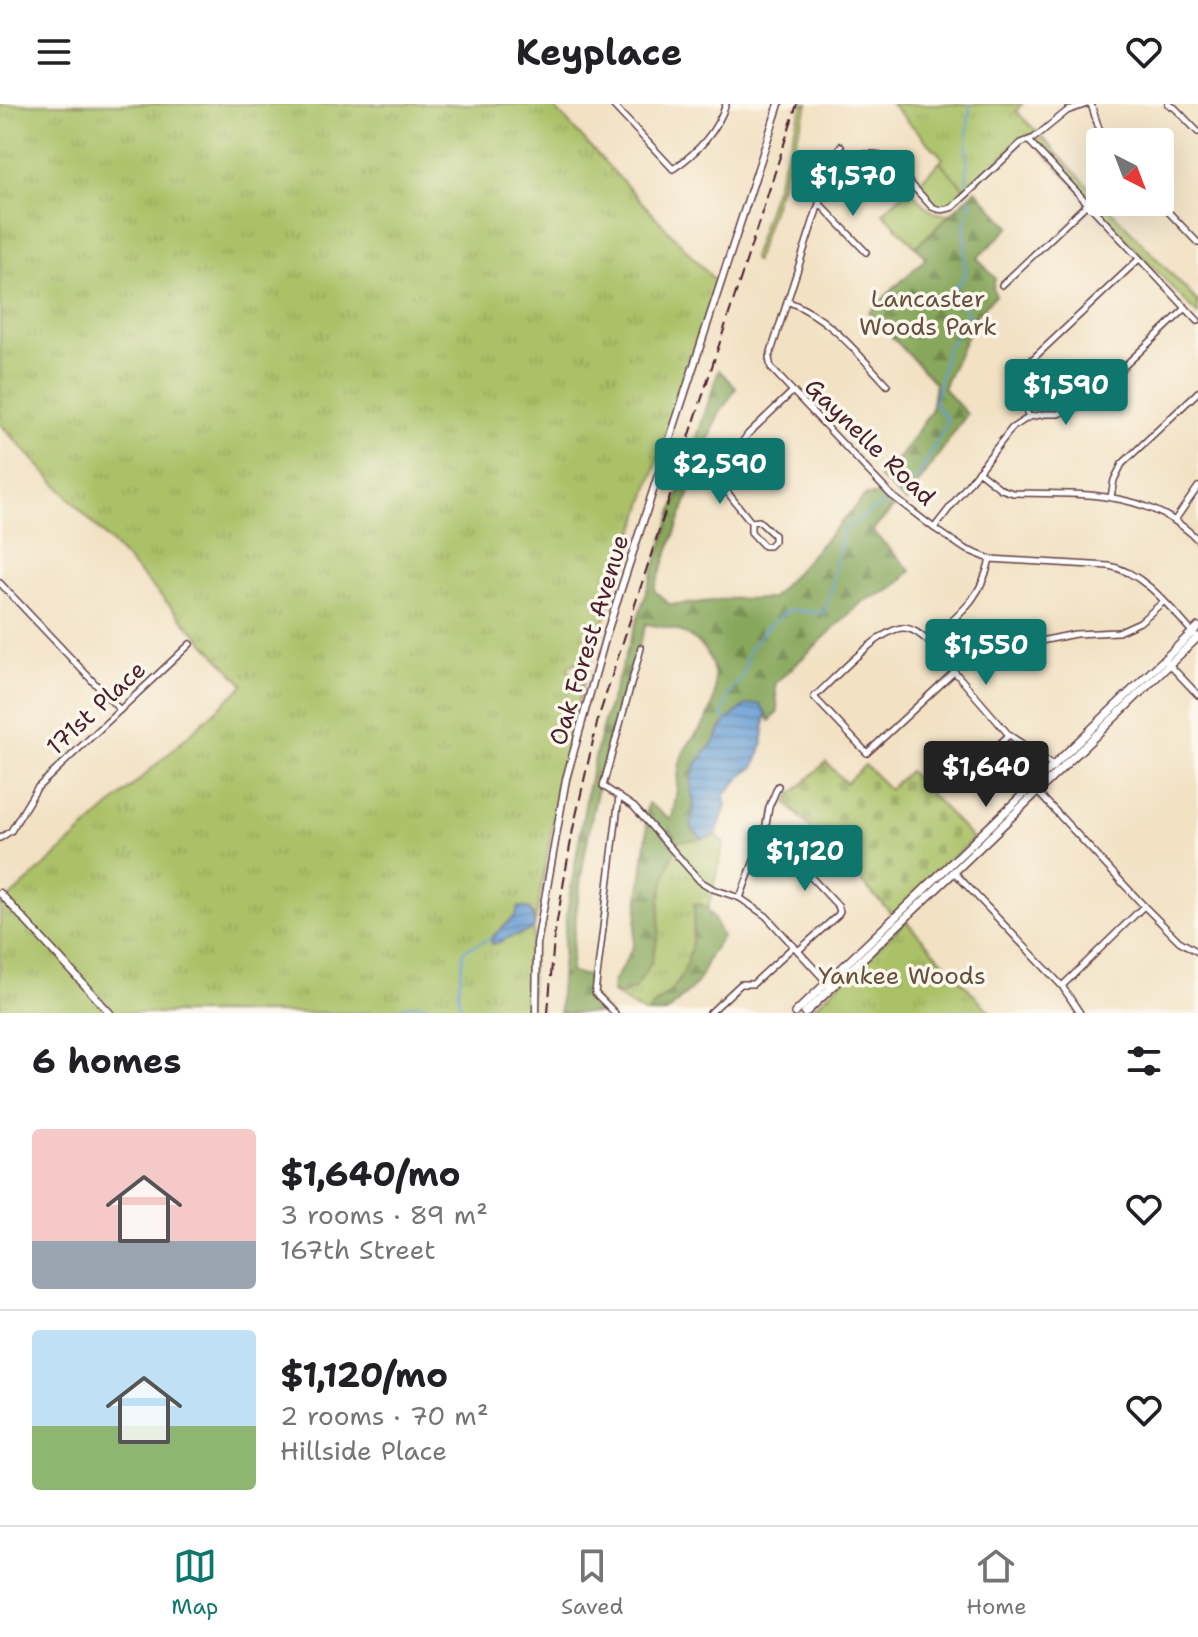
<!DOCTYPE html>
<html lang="en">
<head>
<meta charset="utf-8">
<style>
  :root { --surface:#fff; --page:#f2f2f2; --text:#202124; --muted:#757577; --line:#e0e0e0; --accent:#0f766e }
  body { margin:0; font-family:"Shantell Sans",sans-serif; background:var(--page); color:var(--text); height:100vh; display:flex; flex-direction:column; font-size:30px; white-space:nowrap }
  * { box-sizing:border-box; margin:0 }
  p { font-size:26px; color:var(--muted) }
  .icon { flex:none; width:44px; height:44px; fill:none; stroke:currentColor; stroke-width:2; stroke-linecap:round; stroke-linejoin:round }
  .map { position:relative; height:909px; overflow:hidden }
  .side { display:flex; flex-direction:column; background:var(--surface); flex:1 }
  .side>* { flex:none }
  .needle { width:52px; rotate:138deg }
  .fabs { position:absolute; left:1086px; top:24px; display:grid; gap:16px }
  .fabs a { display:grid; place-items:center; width:88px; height:88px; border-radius:8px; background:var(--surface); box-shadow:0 8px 32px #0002; font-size:40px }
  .price { position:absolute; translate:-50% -68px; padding:0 18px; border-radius:8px; background:var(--accent); color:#fff; font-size:26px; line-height:52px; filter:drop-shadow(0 2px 4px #0008) }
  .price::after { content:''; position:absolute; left:50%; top:48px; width:24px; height:18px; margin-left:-12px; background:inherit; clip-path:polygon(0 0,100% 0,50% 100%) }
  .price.selected { background:#222; color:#fff }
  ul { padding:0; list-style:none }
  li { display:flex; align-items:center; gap:24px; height:200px; padding:0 32px }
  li+li { border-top:2px solid var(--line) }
  li span { display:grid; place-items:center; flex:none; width:224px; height:160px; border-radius:8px; color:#555 }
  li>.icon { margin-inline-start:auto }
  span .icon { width:96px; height:96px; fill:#fffc; stroke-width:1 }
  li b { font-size:34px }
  h2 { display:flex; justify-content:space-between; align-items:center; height:96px; padding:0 32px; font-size:34px }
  header { display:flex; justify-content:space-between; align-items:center; height:104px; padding:0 32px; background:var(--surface); font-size:36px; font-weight:700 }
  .menu { display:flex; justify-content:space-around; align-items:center; height:112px; border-top:2px solid var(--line); background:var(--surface); font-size:22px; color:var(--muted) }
  .menu a { display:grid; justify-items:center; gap:4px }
  .menu .selected { color:var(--accent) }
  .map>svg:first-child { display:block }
  .grass { fill:#aac167; stroke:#7a7049; stroke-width:2 }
  .forest { fill:url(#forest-firs); stroke:#686344; stroke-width:2 }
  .cemetery { fill:url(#cemetery-stones); stroke:#7a7049; stroke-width:2 }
  .park { fill:url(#park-tufts); stroke:#7a7049; stroke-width:2 }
  .water { fill:url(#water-rules); stroke:#585e80; stroke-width:2 }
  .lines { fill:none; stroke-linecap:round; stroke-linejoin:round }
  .stream { stroke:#669ed4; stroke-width:2 }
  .minor-casing { stroke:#633c42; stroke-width:8 }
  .tertiary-casing { stroke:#633c42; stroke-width:9 }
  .secondary-casing { stroke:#633c42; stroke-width:10 }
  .minor { stroke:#fff; stroke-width:5 }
  .tertiary { stroke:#fff; stroke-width:6 }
  .secondary { stroke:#fff; stroke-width:7 }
  .rail { stroke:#4a1f2b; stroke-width:2; stroke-dasharray:12 6; stroke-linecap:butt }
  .labels { text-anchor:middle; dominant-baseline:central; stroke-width:7; stroke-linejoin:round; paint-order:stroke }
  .park-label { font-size:24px; fill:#67503d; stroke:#fbf7ec }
  .street-label { font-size:24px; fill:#4a1f2b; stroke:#fbf7ec }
</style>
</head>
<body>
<header><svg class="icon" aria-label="menu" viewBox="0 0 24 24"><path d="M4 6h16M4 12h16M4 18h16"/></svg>Keyplace<svg class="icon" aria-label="heart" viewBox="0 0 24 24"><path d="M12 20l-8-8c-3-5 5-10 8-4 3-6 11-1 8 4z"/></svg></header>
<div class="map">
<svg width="1198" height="909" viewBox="0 0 1198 909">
  <defs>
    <pattern id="forest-firs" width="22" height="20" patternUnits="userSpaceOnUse" patternTransform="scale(2)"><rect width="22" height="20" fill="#87a75c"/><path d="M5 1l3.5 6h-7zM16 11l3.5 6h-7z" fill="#70874c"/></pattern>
    <pattern id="cemetery-stones" width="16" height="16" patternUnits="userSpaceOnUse" patternTransform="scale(2)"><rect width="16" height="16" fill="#aac167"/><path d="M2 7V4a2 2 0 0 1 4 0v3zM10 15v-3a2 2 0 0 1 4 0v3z" fill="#94a55a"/></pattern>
    <pattern id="park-tufts" width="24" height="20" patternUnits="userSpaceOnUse" patternTransform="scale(2)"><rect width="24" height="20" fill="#aac167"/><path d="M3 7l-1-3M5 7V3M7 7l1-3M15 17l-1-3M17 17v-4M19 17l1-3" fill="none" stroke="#94a55a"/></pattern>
    <pattern id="water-rules" width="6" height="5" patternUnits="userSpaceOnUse" patternTransform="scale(2)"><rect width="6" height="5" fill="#669ed4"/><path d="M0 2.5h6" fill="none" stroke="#5680ac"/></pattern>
  </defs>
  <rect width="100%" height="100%" fill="#fbf7ec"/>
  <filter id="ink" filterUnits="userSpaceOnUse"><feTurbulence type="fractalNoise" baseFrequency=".0125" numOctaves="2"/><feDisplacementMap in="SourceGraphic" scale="16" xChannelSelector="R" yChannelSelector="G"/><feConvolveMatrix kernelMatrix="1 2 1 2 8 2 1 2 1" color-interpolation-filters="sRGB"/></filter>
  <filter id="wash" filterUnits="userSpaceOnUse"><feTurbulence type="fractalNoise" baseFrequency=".006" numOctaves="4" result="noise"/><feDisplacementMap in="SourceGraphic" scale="32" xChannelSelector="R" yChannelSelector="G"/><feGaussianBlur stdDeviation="1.8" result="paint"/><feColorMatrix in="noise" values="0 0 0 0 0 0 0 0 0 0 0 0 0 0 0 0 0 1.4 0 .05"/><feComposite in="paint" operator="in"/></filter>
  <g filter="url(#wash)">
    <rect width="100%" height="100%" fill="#f2e1c3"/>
    <g class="grass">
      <path d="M803,0h5l-53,157 -3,-3z"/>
      <path d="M1042,33l58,62v3h3l95,100v13l-158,-167 -2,-7z"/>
      <path d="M940,58l26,28c-27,27 -26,18 -49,-6z"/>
      <path d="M909,84c13,14 22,30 42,25l-35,34 -33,-34z"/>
    </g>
    <g class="forest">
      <path d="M976,86l34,37 -33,31 18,20 -2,11 3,6 -20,20 -33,73 24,26 -61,88 -27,-25 23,-23 29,-43 4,-28 -66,-71 57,-54 -10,-11z"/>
      <path d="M719,266l17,18 -18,28 -64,174 15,14c20,1 38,-3 58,-5 15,-2 30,2 45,-1l94,-103h19l11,10 -24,26 39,40 -20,19 -28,11 -88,83 3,28 -8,9 -4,-8 -45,14 -7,15 -18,22 -5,18 3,26 -3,19 11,12 -33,24 -9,36 -1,34 -8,30 -15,25 -13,7 -11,-2 1,-11 11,-18 9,-18 14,-111 -1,-23 2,-9 23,17c7,-20 5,-41 10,-61 5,-17 20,-27 27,-42 15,-34 7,-74 -32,-87 -9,-3 -20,-4 -30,-6 -11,33 -23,66 -32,100 -23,81 -37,165 -44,249l20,3 1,19 17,18h-48v-22l6,-73 22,-131 15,-63z"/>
      <path d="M694,800c17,0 21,19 28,33l-13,20 -12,27 -31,29h-18c5,-9 16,-14 23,-22 20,-24 23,-58 23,-87z"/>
    </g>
    <path class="cemetery" d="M826,658l20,21 19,-18 24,24 20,-18 64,68 -80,76 -108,-114z"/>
    <g class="park">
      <path d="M0,0h551l166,179 -130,390 -11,-11 -9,7 12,14 5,-1 -17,64 -33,182 -2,18 -2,67h-530v-107l244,-221 -244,-261z"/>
      <path d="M891,0h131l-6,7 21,21 -20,11 -51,47 -26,-28 3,-4z"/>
      <path d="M716,731l8,8 -16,65 -7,-4h-7c0,30 -2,64 -23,87 -8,7 -18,13 -23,22h-4l-32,-20 11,2 13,-7 15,-25 8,-30 1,-34 9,-36 10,-22 23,-2z"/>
      <path d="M906,817l85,92h-183z"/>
    </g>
    <g class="water">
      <path d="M760,600l6,9 -4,34 -7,19 -15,12 -15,16 1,12 -10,29 -14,4 -11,-12 3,-19 -3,-26 5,-18 18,-22 12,-21 20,-16z"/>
      <path d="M519,803c14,-1 15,10 15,21 -8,6 -16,5 -24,9 -7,3 -10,6 -18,7l-1,-6 24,-22z"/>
    </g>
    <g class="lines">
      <g class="stream">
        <path d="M967,83v-50l3,-33"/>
        <path d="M897,390l22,-18 29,-56 -14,-16 13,-56 23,-31 -18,-27 13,-13v-55l5,-18 -1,-5"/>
        <path d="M726,617l-4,-7 7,-19 14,-20 6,-26 19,-23 21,-16 35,3 7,-22 12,-61 47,-31"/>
        <path d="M395,909v-2c17,-10 33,-9 49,2"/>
        <path d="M462,909l-4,-20 6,-43 27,-12"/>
      </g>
    </g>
  </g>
  <g filter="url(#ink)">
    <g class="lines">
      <g class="minor-casing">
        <g id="minor">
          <path d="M612,0l61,65c24,-16 44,-38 53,-65"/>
          <path d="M1091,0l8,25 7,13"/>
          <path d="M1168,0l7,4 23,24"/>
          <path d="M1029,37l169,180"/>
          <path d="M841,42l-8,14 -64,198 2,10 120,127 43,33 31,21 25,10 119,7c35,6 62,43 85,68"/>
          <path d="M838,50h37l13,5 44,48c8,4 13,3 21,0l68,-64 13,-5 33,-27 20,-7"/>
          <path d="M1159,98l39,41"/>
          <path d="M820,100l46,48"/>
          <path d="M1002,181l85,-81"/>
          <path d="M787,197c44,17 69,51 100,84"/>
          <path d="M1029,313c-8,-17 -15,-30 -7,-48l117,-110"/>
          <path d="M978,367l23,18 12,4c65,1 136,-4 185,47"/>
          <path d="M1111,393l3,-17 8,-16 76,-72"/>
          <path d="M1175,416l23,-33"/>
          <path d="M751,418l8,-1 15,14v6l-5,5h-5l-13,-14v-10l-31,-39 -2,-8 30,-41 44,-42"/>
          <path d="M934,424l78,-100 17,-11 16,-3h13l25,-9 103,-97"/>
          <path d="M0,479l120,127"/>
          <path d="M1041,537l34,-7 43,-2 22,-10 23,-20"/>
          <path d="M929,538c30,-29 51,-40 61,-83"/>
          <path d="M641,544l-38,138 31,21 66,74 13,8 27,9 26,18 66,72"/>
          <path d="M1164,555l34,36"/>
          <path d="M954,568l-87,81 -53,-56c18,-16 64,-67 88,-69 10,-1 20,8 27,14l80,93 28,18 17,14"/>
          <path d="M970,668l39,-37"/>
          <path d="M1032,682l112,120 35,35 19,11"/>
          <path d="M765,727l10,8 63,67 2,5 -2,4 -40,36"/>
          <path d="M0,734l11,-7 26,-43 153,-144"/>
          <path d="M953,767l109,115 18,27"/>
          <path d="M740,794l25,-67 4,-24 9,-21"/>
          <path d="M1062,882l82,-80"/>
          <path d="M615,909l-20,-20 24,-196"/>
          <path d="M710,909l31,-29h12l41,-38"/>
        </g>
      </g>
      <g class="tertiary-casing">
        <g id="tertiary">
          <path d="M0,789l110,120"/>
          <path d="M536,909l1,-69 29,-165 41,-147 172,-528"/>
        </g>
      </g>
      <g class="secondary-casing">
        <g id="secondary">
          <path d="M795,909l403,-386"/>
          <path d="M805,909l149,-141 244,-235"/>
        </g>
      </g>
      <use href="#minor" class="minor"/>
      <use href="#tertiary" class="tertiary"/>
      <use href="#secondary" class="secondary"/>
      <path class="rail" d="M548,909l6,-75 19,-109 25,-110 199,-615"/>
    </g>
  </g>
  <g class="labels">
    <g class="park-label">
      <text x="928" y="195">Lancaster<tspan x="928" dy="28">Woods Park</tspan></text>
      <text x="902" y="872">Yankee Woods</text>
    </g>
    <g class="street-label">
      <text transform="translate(870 338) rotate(44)">Gaynelle Road</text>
      <text transform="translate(589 536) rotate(-73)">Oak Forest Avenue</text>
      <text transform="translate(96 604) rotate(-43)">171st Place</text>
    </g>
  </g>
</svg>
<div class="fabs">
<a><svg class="needle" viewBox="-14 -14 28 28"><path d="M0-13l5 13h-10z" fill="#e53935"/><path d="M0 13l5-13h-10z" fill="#757577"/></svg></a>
</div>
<b class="price" style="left:853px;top:114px">$1,570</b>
<b class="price" style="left:1066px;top:323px">$1,590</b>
<b class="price" style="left:720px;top:402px">$2,590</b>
<b class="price" style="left:986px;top:583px">$1,550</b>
<b class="price selected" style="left:986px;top:705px">$1,640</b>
<b class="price" style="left:805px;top:789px">$1,120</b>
</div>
<section class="side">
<h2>6 homes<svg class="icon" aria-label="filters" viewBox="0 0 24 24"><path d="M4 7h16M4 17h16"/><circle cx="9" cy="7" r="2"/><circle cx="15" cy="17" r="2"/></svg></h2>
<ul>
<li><span style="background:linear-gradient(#f6c9c9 70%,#9aa5b1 0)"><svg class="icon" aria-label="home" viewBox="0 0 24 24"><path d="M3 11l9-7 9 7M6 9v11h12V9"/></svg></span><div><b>$1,640/mo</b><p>3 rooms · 89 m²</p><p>167th Street</p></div><svg class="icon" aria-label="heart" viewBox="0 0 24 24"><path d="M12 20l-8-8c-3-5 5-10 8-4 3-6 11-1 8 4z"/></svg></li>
<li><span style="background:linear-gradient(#bfe0f5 60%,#8fb573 0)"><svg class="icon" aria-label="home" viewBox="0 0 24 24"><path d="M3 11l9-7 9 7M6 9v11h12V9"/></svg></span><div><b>$1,120/mo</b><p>2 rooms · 70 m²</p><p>Hillside Place</p></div><svg class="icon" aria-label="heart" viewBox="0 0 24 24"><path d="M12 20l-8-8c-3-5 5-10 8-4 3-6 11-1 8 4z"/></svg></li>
</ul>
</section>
<nav class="menu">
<a class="selected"><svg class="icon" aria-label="map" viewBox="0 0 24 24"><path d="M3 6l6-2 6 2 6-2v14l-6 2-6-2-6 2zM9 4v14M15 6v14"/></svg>Map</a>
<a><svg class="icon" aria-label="saved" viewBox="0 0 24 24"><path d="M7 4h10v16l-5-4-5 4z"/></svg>Saved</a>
<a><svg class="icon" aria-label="home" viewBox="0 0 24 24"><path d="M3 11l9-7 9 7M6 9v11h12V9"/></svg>Home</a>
</nav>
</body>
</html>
